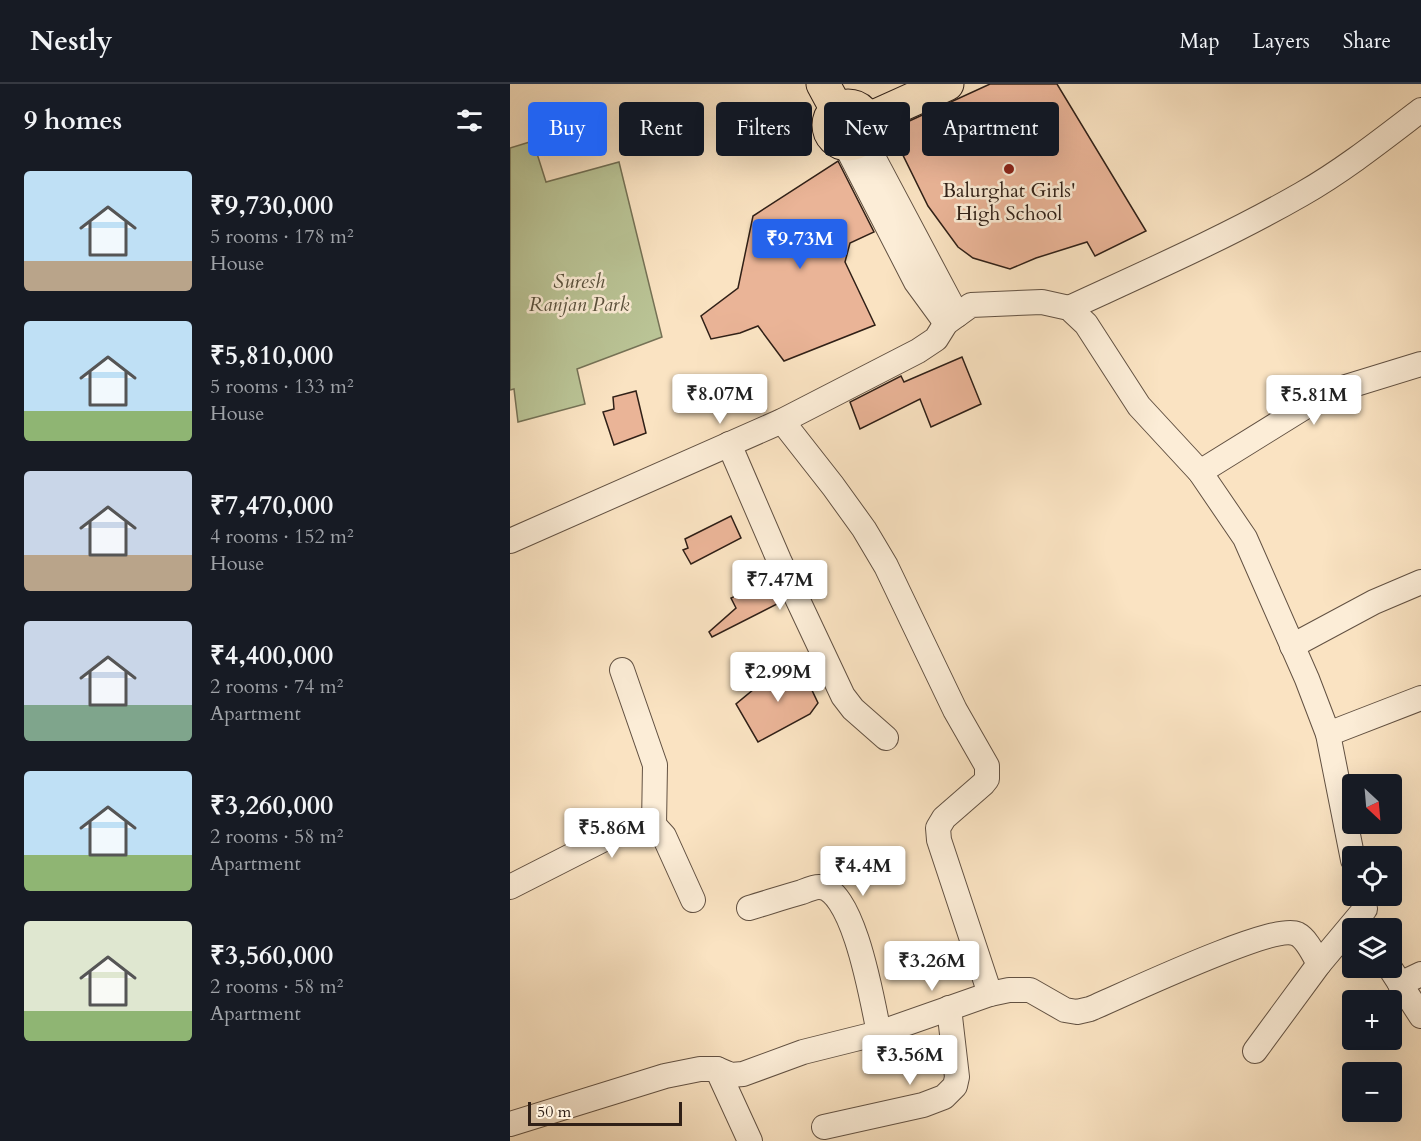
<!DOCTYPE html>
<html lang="en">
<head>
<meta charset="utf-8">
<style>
  :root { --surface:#171b24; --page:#242831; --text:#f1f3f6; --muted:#9ea1a6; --line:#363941; --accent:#2563eb }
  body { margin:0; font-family:Cardo,serif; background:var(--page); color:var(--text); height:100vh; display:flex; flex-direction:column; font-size:22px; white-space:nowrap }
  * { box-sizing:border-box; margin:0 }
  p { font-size:20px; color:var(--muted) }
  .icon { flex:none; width:33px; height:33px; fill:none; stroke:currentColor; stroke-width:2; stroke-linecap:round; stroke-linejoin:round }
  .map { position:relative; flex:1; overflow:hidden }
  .sheet { display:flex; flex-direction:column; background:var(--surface); width:510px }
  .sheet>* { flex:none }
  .top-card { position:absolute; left:18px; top:18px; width:570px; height:54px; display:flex; gap:12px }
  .needle { width:39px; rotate:154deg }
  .controls { position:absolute; left:832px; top:690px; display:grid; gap:12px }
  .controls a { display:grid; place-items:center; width:60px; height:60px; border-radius:6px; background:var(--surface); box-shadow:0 6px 24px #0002; font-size:30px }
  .scale { position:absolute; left:18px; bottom:15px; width:154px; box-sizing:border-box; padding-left:6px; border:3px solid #302017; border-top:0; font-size:16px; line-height:21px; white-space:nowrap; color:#302017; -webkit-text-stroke:4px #fcedd7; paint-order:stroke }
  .price { position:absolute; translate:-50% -51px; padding:0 14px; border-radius:6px; background:#fff; color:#222; font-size:20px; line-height:39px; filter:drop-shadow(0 2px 3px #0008) }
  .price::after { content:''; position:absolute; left:50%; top:36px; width:18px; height:14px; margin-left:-9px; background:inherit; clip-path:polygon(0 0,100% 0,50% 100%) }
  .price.current { background:var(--accent); color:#fff }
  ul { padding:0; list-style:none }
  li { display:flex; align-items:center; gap:18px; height:150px; padding:0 24px }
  li span { display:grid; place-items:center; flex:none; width:168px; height:120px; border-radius:6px; color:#555 }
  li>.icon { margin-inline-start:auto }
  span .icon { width:72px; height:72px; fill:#fffc; stroke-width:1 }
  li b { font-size:26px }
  h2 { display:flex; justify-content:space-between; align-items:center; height:72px; padding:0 24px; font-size:26px }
  .pill { padding:0 21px; border-radius:6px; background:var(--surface); box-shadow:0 6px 24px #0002; font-size:21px; line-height:54px }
  .pill.current { background:var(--accent); color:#fff }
  header { display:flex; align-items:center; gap:36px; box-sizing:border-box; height:84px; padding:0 30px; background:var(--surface); border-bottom:2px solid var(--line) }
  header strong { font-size:28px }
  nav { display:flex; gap:33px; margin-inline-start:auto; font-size:21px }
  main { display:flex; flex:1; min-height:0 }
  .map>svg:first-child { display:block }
  .green { fill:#bac496; stroke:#757256; stroke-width:1.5 }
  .building { fill:#eab497; stroke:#302017; stroke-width:1.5 }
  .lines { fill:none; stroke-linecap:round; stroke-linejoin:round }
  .street-casing { stroke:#625142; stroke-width:26 }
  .primary-casing { stroke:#302017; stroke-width:35 }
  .street { stroke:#fcedd7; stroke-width:24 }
  .primary { stroke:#fae3c2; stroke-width:33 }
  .poi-dot { fill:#8f2418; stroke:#fcedd7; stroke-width:2 }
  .labels { text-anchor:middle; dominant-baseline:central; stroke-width:5; stroke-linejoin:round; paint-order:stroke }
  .poi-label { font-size:20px; fill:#302017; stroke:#fcedd7 }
  .park-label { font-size:20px; font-style:italic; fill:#59513d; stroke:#fcedd7 }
</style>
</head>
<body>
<header>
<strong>Nestly</strong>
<nav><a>Map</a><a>Layers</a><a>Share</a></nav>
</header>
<main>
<section class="sheet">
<h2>9 homes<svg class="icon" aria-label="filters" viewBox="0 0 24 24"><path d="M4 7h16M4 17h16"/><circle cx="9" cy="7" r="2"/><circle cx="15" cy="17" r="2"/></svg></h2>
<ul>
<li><span style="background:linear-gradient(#bfe0f5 75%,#b9a48a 0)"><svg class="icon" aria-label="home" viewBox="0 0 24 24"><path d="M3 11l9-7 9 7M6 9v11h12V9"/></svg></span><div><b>₹9,730,000</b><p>5 rooms · 178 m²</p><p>House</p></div></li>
<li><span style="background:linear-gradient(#bfe0f5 75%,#8fb573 0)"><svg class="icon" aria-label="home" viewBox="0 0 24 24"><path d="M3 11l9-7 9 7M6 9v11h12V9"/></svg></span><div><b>₹5,810,000</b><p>5 rooms · 133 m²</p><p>House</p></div></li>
<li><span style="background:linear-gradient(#c9d6e8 70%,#b9a48a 0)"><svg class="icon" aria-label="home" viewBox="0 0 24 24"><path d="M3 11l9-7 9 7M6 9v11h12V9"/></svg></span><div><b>₹7,470,000</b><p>4 rooms · 152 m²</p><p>House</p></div></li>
<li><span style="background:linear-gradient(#c9d6e8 70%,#7fa58c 0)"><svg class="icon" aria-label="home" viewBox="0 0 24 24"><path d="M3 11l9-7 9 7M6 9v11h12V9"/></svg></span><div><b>₹4,400,000</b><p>2 rooms · 74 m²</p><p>Apartment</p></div></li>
<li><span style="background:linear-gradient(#bfe0f5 70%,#8fb573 0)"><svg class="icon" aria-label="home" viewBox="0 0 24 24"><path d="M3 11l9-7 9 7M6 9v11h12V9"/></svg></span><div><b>₹3,260,000</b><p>2 rooms · 58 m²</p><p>Apartment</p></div></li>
<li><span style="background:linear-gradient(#dfe7d0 75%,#8fb573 0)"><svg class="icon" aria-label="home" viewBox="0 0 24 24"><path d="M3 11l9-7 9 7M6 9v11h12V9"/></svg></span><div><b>₹3,560,000</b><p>2 rooms · 58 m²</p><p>Apartment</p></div></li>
</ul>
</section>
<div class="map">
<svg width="911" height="1057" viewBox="0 0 911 1057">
  <rect width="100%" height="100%" fill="#fae3c2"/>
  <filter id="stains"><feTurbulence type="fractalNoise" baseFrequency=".00333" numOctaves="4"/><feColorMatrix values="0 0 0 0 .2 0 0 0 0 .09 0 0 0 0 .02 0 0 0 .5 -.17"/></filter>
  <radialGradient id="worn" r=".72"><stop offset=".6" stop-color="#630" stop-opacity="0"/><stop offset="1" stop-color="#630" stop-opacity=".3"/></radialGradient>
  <path class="green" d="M23,57l13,41 73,-20 43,175 -85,32 8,35 -67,18 -4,-33 -4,1v-242z"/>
  <g class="building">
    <path d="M480,0h67l89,147 -51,25 -8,-14 -51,16 -26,11 -37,-11 -15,-11 -30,-41 -33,-67 -1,-11z"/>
    <path d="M328,77l36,71 -24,11 -5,19 30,63 -91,36 -26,-35 -18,7 -29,6 -10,-23 37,-28 15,-72z"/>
    <path d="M452,273l19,47 -50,23 -11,-28 -60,30 -10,-27 51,-26 3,6z"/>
    <path d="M126,307l10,42 -32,12 -11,-33 11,-3 -1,-12z"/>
    <path d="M221,432l10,22 -50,26 -8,-14 5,-2 -3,-9z"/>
    <path d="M262,495l11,22 -71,36 -3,-5 27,-24 -5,-10z"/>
    <path d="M289,579l19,40 -8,11 -52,28 -22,-38 30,-25z"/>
  </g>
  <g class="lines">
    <g class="street-casing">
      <g id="street">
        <path d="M353,54l94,177"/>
        <path d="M335,60l71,138 30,41"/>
        <path d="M559,224c78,-36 158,-71 233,-114 42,-24 81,-55 119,-84"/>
        <path d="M272,337l51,65 31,43 22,37 69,144 32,56v13l-4,5 -39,34 -6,10 1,12 51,154"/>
        <path d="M219,360l50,116 64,136 10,13 33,29"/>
        <path d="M690,388l116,-72 30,-13 75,-23"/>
        <path d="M0,457l272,-120 136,-70 18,-12 10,-16 25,-18 71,-3 27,6 17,16 53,82 61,66 45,66 62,141 21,55 25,126"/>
        <path d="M782,562l82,-44 47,-20"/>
        <path d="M112,586l33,95 -1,60"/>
        <path d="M818,650l93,-36"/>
        <path d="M0,803l114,-58 17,-4h13l10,11 29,64"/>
        <path d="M239,824c17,-5 35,-11 53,-16 5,-2 12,-5 17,-5 35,0 54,118 60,146"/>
        <path d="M880,884l31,48"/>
        <path d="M890,900l21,-10"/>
        <path d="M745,967l64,-87 46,-55"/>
        <path d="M207,985l33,72"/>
        <path d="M0,1040l155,-48 35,-7h17l14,6 12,-1 60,-22 76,-19 111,-39 19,-4h21l35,20 12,2 13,-3c31,-13 183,-86 207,-75 10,5 17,21 22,30"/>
        <path d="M314,1043l99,-22 21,-8 11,-11 2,-9 -8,-69"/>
      </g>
    </g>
    <g class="primary-casing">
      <g id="primary">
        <path d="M313,0l14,26"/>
        <circle cx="338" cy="41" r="19"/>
        <path d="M357,36l80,-36"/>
      </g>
    </g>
    <use href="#street" class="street"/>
    <use href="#primary" class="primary"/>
  </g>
  <circle class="poi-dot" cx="499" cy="85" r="6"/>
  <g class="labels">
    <g class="poi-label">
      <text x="499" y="106">Balurghat Girls'<tspan x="499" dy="23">High School</tspan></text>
    </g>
    <g class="park-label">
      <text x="69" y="197">Suresh<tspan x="69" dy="23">Ranjan Park</tspan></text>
    </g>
  </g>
  <rect width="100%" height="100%" filter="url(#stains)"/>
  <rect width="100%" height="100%" fill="url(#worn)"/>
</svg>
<div class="controls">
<a><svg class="needle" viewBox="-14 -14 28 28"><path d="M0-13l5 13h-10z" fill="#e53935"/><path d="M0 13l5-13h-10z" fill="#9ea1a6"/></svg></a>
<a><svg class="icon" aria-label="locate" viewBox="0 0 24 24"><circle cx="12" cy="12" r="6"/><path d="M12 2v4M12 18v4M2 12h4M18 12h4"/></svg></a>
<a><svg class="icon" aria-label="layers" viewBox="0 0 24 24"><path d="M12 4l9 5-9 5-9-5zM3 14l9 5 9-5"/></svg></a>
<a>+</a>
<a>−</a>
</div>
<div class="scale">50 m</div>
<b class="price current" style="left:290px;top:186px">₹9.73M</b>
<b class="price" style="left:210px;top:341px">₹8.07M</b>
<b class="price" style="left:804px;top:342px">₹5.81M</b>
<b class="price" style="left:270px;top:527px">₹7.47M</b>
<b class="price" style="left:268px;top:619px">₹2.99M</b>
<b class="price" style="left:102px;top:775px">₹5.86M</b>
<b class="price" style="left:353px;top:813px">₹4.4M</b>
<b class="price" style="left:422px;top:908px">₹3.26M</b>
<b class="price" style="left:400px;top:1002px">₹3.56M</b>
<div class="top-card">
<a class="pill current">Buy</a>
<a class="pill">Rent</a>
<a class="pill">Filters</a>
<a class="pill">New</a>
<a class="pill">Apartment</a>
</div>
</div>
</main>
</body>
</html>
